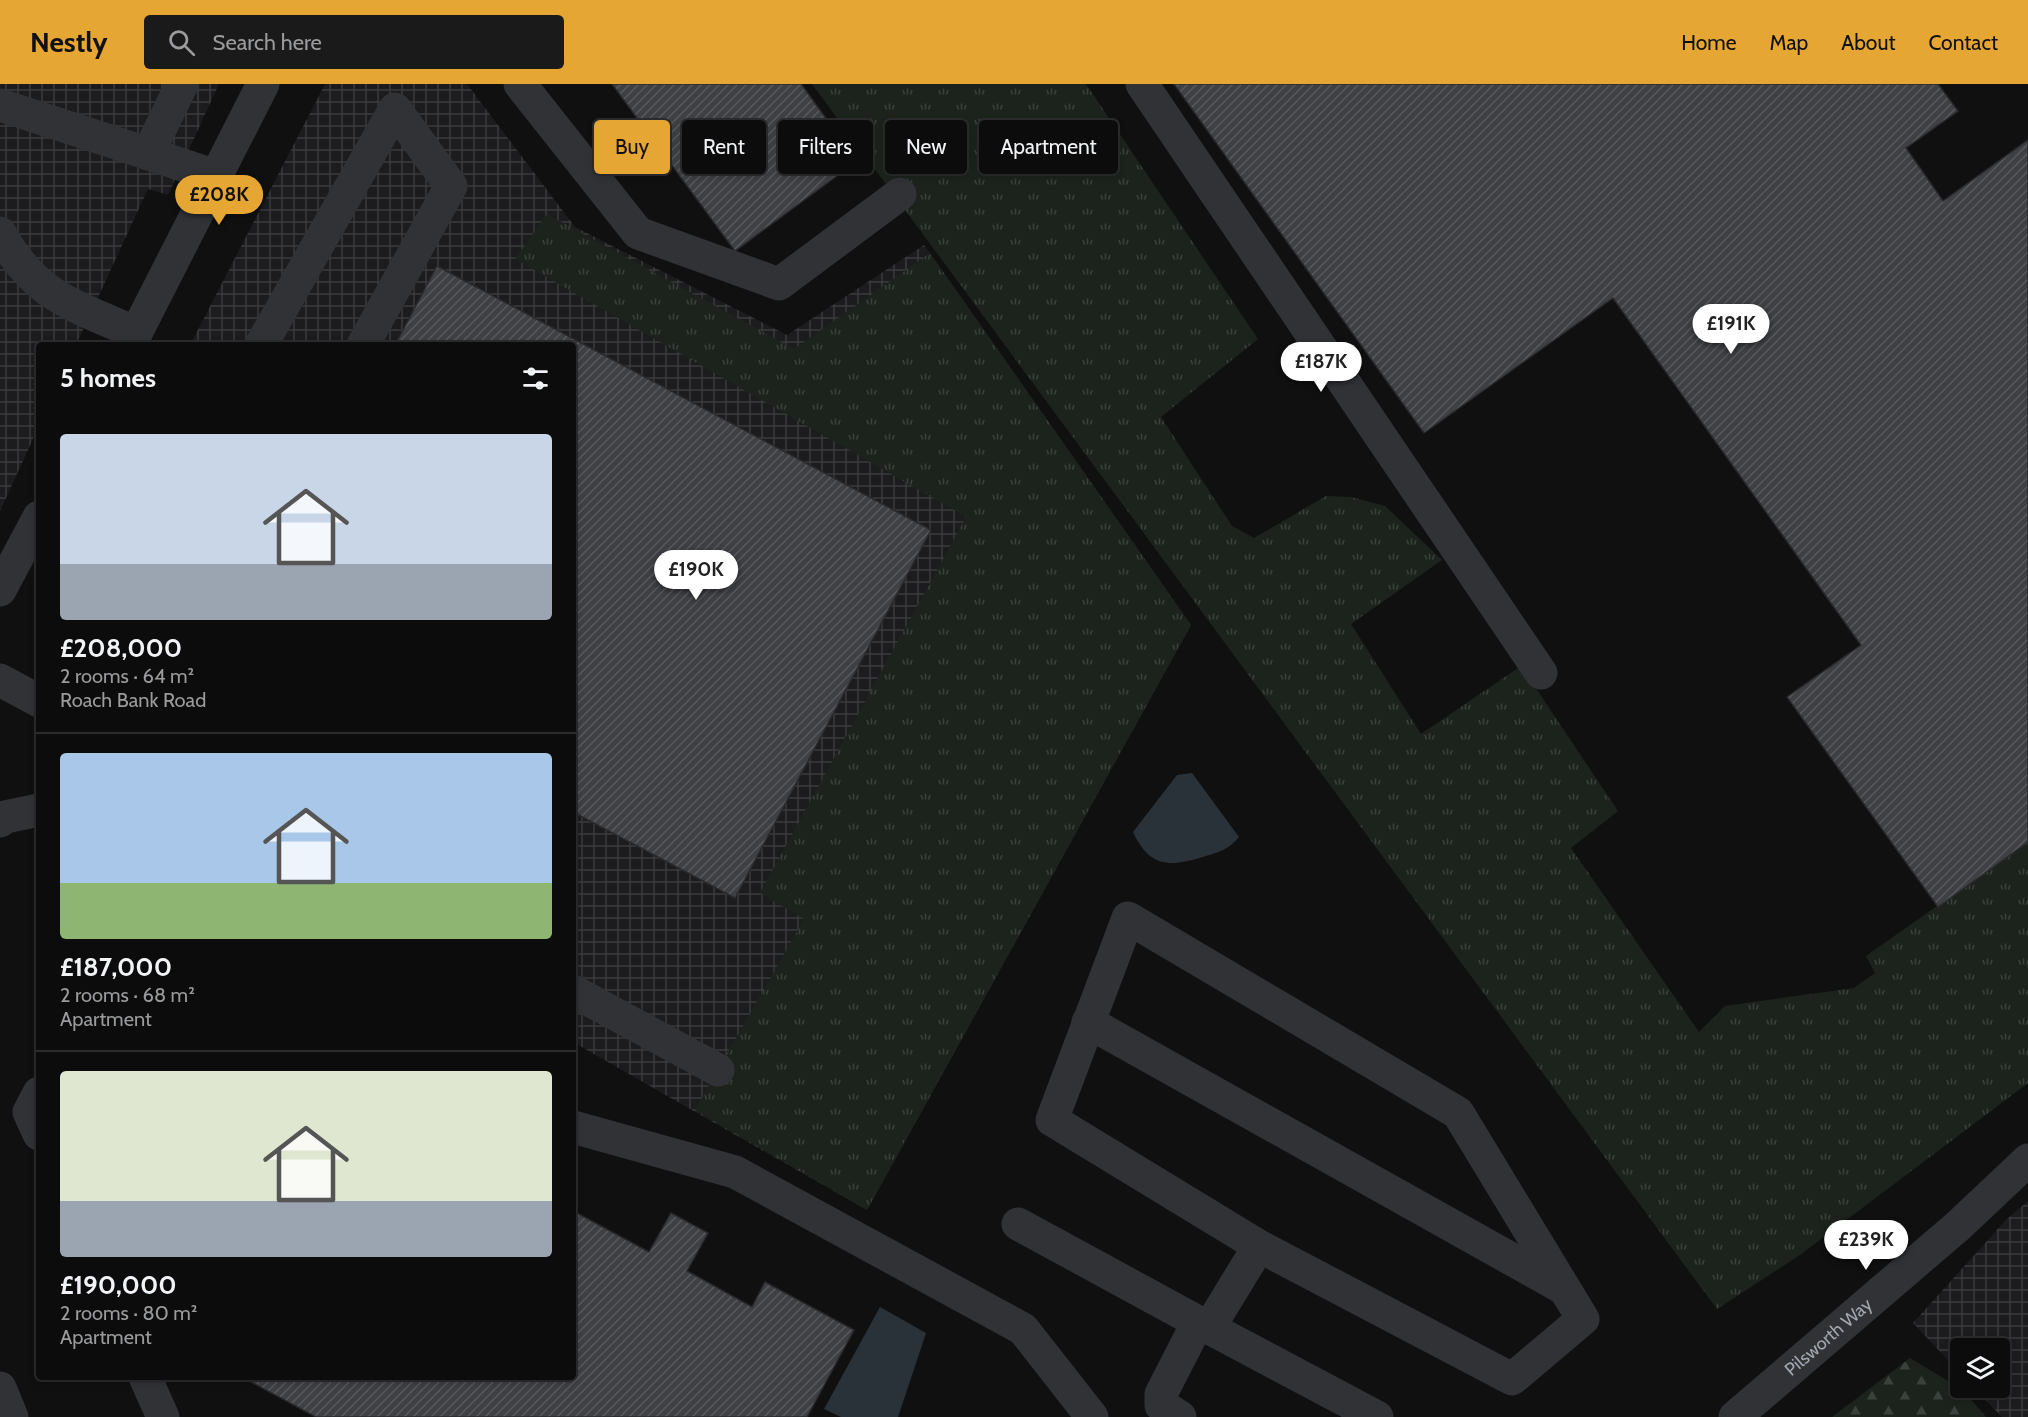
<!DOCTYPE html>
<html lang="en">
<head>
<meta charset="utf-8">
<style>
  :root { --surface:#0c0c0d; --page:#1a1a1b; --text:#f1f3f6; --muted:#9a9b9d; --line:#2c2c2e; --accent:#e6a633 }
  body { margin:0; font-family:Cabin,sans-serif; background:var(--page); color:var(--text); height:100vh; display:flex; flex-direction:column; font-size:22px; white-space:nowrap }
  * { box-sizing:border-box; margin:0 }
  p { font-size:20px; color:var(--muted) }
  .icon { flex:none; width:33px; height:33px; fill:none; stroke:currentColor; stroke-width:2; stroke-linecap:round; stroke-linejoin:round }
  .map { position:relative; flex:1; overflow:hidden }
  .drawer { position:absolute; left:36px; top:258px; width:540px; height:1038px; display:flex; flex-direction:column; background:var(--surface); border-radius:6px; box-shadow:0 3px 9px #0003,0 0 0 2px var(--line) }
  .drawer>* { flex:none }
  .top-card { position:absolute; left:594px; top:36px; width:570px; height:54px; display:flex; gap:12px }
  .controls { position:absolute; left:1950px; top:1254px; display:grid; gap:12px }
  .controls a { display:grid; place-items:center; width:60px; height:60px; border-radius:6px; background:var(--surface); box-shadow:0 3px 9px #0003,0 0 0 2px var(--line); font-size:30px }
  .price { position:absolute; translate:-50% -51px; padding:0 14px; border-radius:21px; background:#fff; color:#222; font-size:20px; line-height:39px; filter:drop-shadow(0 2px 3px #0008) }
  .price::after { content:''; position:absolute; left:50%; top:36px; width:18px; height:14px; margin-left:-9px; background:inherit; clip-path:polygon(0 0,100% 0,50% 100%) }
  .price.on { background:var(--accent); color:#111 }
  ul { padding:0; list-style:none }
  li { display:grid; align-content:center; gap:12px; height:318px; padding:0 24px }
  li+li { border-top:2px solid var(--line) }
  li span { display:grid; place-items:center; height:186px; border-radius:6px; color:#555 }
  li>.icon { margin-inline-start:auto }
  span .icon { width:108px; height:108px; fill:#fffc; stroke-width:1 }
  li b { font-size:26px }
  h2 { display:flex; justify-content:space-between; align-items:center; height:72px; padding:0 24px; font-size:26px }
  .pill { padding:0 21px; border-radius:6px; background:var(--surface); box-shadow:0 3px 9px #0003,0 0 0 2px var(--line); font-size:21px; line-height:54px }
  .pill.on { background:var(--accent); color:#111 }
  header { display:flex; align-items:center; gap:36px; box-sizing:border-box; height:84px; padding:0 30px; background:var(--accent); color:#111 }
  header strong { font-size:28px }
  nav { display:flex; gap:33px; margin-inline-start:auto; font-size:21px }
  .search { width:420px; height:54px; background:var(--page); display:flex; align-items:center; gap:15px; box-sizing:border-box; padding:0 21px; border-radius:6px; color:var(--muted); font-size:22px }
  .map>svg:first-child { display:block }
  .industrial { fill:url(#industrial-grid) }
  .grass { fill:url(#grass-tufts) }
  .forest { fill:url(#forest-firs) }
  .water { fill:#2a3239 }
  .building { fill:url(#building-hatch); stroke:#2a2a2d; stroke-width:1.5 }
  .lines { fill:none; stroke-linecap:round; stroke-linejoin:round }
  .minor { stroke:#313236; stroke-width:33 }
  .labels { text-anchor:middle; dominant-baseline:central; stroke-width:4.5; stroke-linejoin:round; paint-order:stroke }
  .street-label { font-size:18px; fill:#a2a7b1; stroke:#0b0b0c }
</style>
</head>
<body>
<header>
<strong>Nestly</strong>
<div class="search"><svg class="icon" aria-label="search" viewBox="0 0 24 24"><circle cx="10" cy="10" r="6"/><path d="M15 15l6 6"/></svg>Search here</div>
<nav><a>Home</a><a>Map</a><a>About</a><a>Contact</a></nav>
</header>
<div class="map">
<svg width="2028" height="1333" viewBox="0 0 2028 1333">
  <defs>
    <pattern id="industrial-grid" width="8" height="8" patternUnits="userSpaceOnUse" patternTransform="scale(1.5)"><rect width="8" height="8" fill="#1c1c1e"/><path d="M0 4h8M4 0v8" fill="none" stroke="#3a3a3c"/></pattern>
    <pattern id="grass-tufts" width="24" height="20" patternUnits="userSpaceOnUse" patternTransform="scale(1.5)"><rect width="24" height="20" fill="#1c231d"/><path d="M3 7l-1-3M5 7V3M7 7l1-3M15 17l-1-3M17 17v-4M19 17l1-3" fill="none" stroke="#3a403b"/></pattern>
    <pattern id="forest-firs" width="22" height="20" patternUnits="userSpaceOnUse" patternTransform="scale(1.5)"><rect width="22" height="20" fill="#1c231d"/><path d="M5 1l3.5 6h-7zM16 11l3.5 6h-7z" fill="#3a403b"/></pattern>
    <pattern id="building-hatch" width="6" height="6" patternUnits="userSpaceOnUse" patternTransform="scale(1.5)"><rect width="6" height="6" fill="#3f4044"/><path d="M-1 1l2-2M0 6l6-6M5 7l2-2" fill="none" stroke="#58595d"/></pattern>
  </defs>
  <rect width="100%" height="100%" fill="#101011"/>
  <g class="industrial">
    <path d="M0,0h219l-51,111 -20,-6 -72,156h-37v81l-39,85z"/>
    <path d="M325,0h142l108,143 212,108 137,-90 267,380 -324,585 -294,-168v-697h-383z"/>
    <path d="M2028,1117v216h-26l-28,-29h26v-40h-40v25l-47,-50 93,-103z"/>
  </g>
  <g class="grass">
    <path d="M812,0h274l172,255 -97,78 71,109 22,12 72,-42 25,1 34,9 57,54 -91,64 70,110 100,-68 97,145 -47,37 128,184 26,-26 129,-18 21,-15 -9,-17 162,-114v241l-228,172 -83,54z"/>
    <path d="M547,130l247,135 136,-96 261,372 -324,585 -172,-100 109,-191 -44,-26 206,-376 -451,-258z"/>
  </g>
  <path class="forest" d="M1910,1274l53,32 23,27h-154z"/>
  <g class="water">
    <path d="M1192,689l47,64c-11,13 -20,15 -36,20 -34,10 -53,11 -70,-25l44,-57z"/>
    <path d="M880,1223l46,26 -28,84h-57l-17,-8z"/>
  </g>
  <g class="building">
    <path d="M612,0h189l56,77 -122,90z"/>
    <path d="M1174,0h764l20,27 -52,37 37,53 85,-61v702l-90,65 -151,-210 74,-52 -248,-347 -189,135z"/>
    <path d="M437,182l494,264 -196,368 -162,-86v-467h-178z"/>
    <path d="M573,1127l76,41 22,-39 37,20 -21,38 65,36 13,-25 89,48 -47,87h-491l-74,-40h331z"/>
  </g>
  <g class="lines">
    <g class="minor">
      <path d="M520,0l118,149 141,51 121,-90"/>
      <path d="M1142,0l399,589"/>
      <path d="M0,21l216,71"/>
      <path d="M148,70l34,-70"/>
      <path d="M0,149c35,64 74,72 136,100"/>
      <path d="M130,261l133,-261"/>
      <path d="M261,261l134,-236 56,77 -88,159"/>
      <path d="M0,506l39,-73"/>
      <path d="M0,596l39,21"/>
      <path d="M0,737l5,-4 34,-7"/>
      <path d="M573,907l145,79"/>
      <path d="M1088,938l475,266"/>
      <path d="M39,1009l-10,19 10,22"/>
      <path d="M573,1043l162,45 288,157 69,88"/>
      <path d="M1018,1140l180,98"/>
      <path d="M1209,1244l50,-82 253,133 71,-60 -125,-206 -330,-195 -76,202 207,126"/>
      <path d="M145,1293l18,40"/>
      <path d="M0,1304l12,29"/>
      <path d="M1180,1333l-19,-12v-11l37,-72 179,95"/>
      <path id="s1" d="M1735,1333l223,-191 70,-66"/>
    </g>
  </g>
  <g class="labels">
    <g class="street-label">
      <text stroke="none"><textPath href="#s1" startOffset="123">Pilsworth Way</textPath></text>
    </g>
  </g>
</svg>
<div class="controls">
<a><svg class="icon" aria-label="layers" viewBox="0 0 24 24"><path d="M12 4l9 5-9 5-9-5zM3 14l9 5 9-5"/></svg></a>
</div>
<b class="price on" style="left:219px;top:142px">£208K</b>
<b class="price" style="left:1731px;top:271px">£191K</b>
<b class="price" style="left:1321px;top:309px">£187K</b>
<b class="price" style="left:696px;top:517px">£190K</b>
<b class="price" style="left:1866px;top:1187px">£239K</b>
<div class="top-card">
<a class="pill on">Buy</a>
<a class="pill">Rent</a>
<a class="pill">Filters</a>
<a class="pill">New</a>
<a class="pill">Apartment</a>
</div>
<section class="drawer">
<h2>5 homes<svg class="icon" aria-label="filters" viewBox="0 0 24 24"><path d="M4 7h16M4 17h16"/><circle cx="9" cy="7" r="2"/><circle cx="15" cy="17" r="2"/></svg></h2>
<ul>
<li><span style="background:linear-gradient(#c9d6e8 70%,#9aa5b1 0)"><svg class="icon" aria-label="home" viewBox="0 0 24 24"><path d="M3 11l9-7 9 7M6 9v11h12V9"/></svg></span><div><b>£208,000</b><p>2 rooms · 64 m²</p><p>Roach Bank Road</p></div></li>
<li><span style="background:linear-gradient(#a9c7e8 70%,#8fb573 0)"><svg class="icon" aria-label="home" viewBox="0 0 24 24"><path d="M3 11l9-7 9 7M6 9v11h12V9"/></svg></span><div><b>£187,000</b><p>2 rooms · 68 m²</p><p>Apartment</p></div></li>
<li><span style="background:linear-gradient(#dfe7d0 70%,#9aa5b1 0)"><svg class="icon" aria-label="home" viewBox="0 0 24 24"><path d="M3 11l9-7 9 7M6 9v11h12V9"/></svg></span><div><b>£190,000</b><p>2 rooms · 80 m²</p><p>Apartment</p></div></li>
</ul>
</section>
</div>
</body>
</html>
